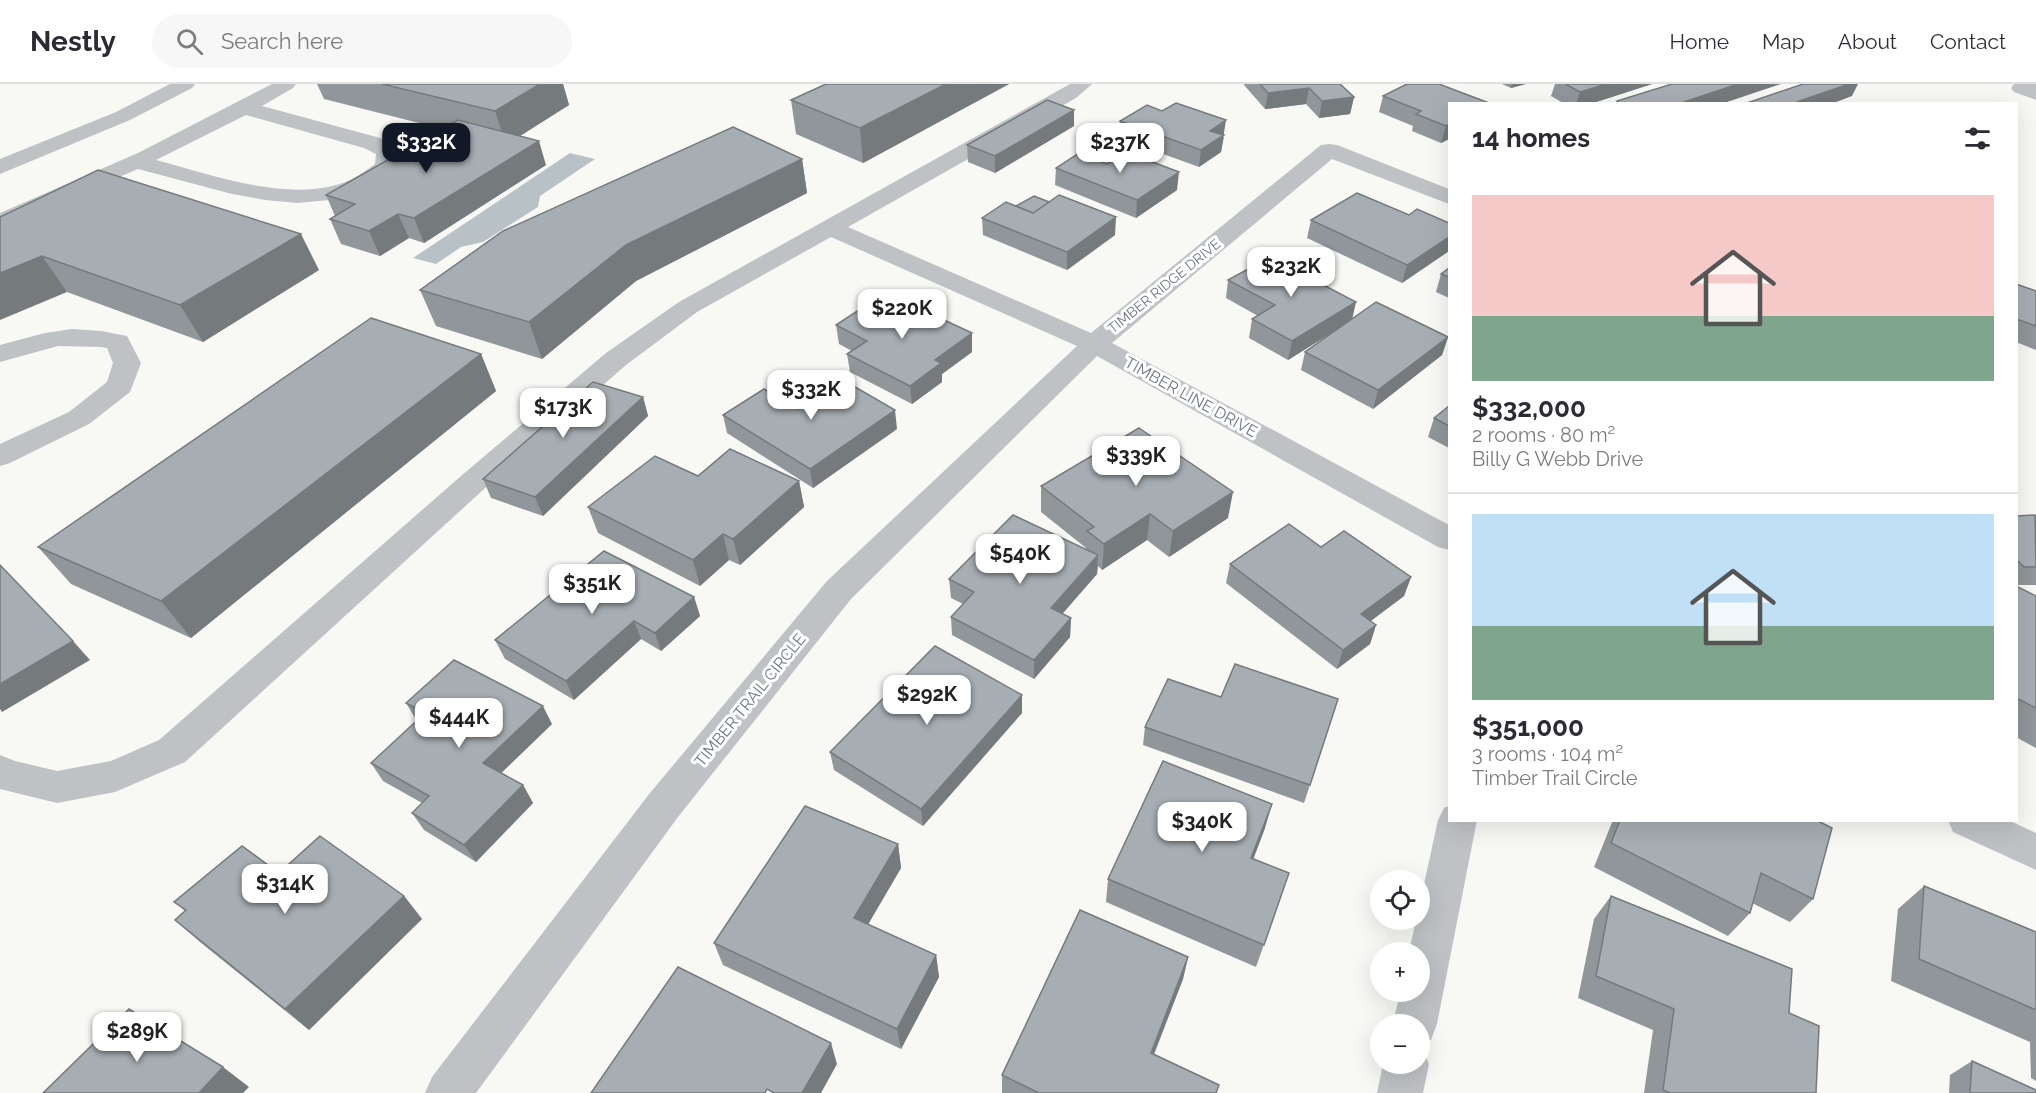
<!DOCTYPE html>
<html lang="en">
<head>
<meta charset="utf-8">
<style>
  :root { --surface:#fff; --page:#f7f7f7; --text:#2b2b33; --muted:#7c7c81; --line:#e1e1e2; --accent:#111827 }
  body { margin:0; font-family:Raleway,sans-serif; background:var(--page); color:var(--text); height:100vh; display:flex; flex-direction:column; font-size:22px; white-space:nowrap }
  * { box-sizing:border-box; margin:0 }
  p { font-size:20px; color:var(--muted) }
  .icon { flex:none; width:33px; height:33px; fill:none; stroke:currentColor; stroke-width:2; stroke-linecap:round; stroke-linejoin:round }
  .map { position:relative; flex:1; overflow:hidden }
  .sheet { position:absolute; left:1448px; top:18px; width:570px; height:720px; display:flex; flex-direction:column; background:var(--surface); border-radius:0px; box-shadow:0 6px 24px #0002 }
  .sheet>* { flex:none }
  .controls { position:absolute; left:1370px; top:786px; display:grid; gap:12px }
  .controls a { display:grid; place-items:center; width:60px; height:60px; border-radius:50%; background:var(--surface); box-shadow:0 6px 24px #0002; font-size:30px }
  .price { position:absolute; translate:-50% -51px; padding:0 14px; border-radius:12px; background:#fff; color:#222; font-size:20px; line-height:39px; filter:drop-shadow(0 2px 3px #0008) }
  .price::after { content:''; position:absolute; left:50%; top:36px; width:18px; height:14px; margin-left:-9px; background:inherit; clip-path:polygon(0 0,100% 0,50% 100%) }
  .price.current { background:var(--accent); color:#fff }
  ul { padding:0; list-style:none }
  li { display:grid; align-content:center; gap:12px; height:318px; padding:0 24px }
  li+li { border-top:2px solid var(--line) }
  li span { display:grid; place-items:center; height:186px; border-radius:0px; color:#555 }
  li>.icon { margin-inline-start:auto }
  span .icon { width:108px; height:108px; fill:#fffc; stroke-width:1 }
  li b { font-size:26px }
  h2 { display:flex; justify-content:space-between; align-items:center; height:72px; padding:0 24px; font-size:26px }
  header { display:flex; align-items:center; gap:36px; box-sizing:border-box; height:84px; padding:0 30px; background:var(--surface); border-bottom:2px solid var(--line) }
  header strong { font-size:28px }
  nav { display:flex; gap:33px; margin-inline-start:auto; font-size:21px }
  .search { width:420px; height:54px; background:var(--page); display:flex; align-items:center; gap:15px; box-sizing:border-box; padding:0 21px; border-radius:33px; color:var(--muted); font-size:22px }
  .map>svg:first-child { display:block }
  .water { fill:#b8c2c6 }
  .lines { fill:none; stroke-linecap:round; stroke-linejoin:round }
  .minor { fill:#bec2c4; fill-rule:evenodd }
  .wall { fill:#90969a }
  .shaded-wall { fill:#757a7d }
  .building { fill:#a7aeb3; stroke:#757a7d; stroke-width:1.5 }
  .labels { text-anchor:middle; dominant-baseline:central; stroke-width:6; stroke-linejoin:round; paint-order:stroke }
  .far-street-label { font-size:14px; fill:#6b7882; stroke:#fff }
  .street-label { font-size:16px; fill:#6b7882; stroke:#fff }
</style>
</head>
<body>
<header>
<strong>Nestly</strong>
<div class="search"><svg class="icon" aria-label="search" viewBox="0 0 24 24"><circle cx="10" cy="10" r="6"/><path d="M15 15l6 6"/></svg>Search here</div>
<nav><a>Home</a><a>Map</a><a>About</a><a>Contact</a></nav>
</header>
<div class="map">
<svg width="2036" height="1009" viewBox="0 0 2036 1009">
  <rect width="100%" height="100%" fill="#f8f8f5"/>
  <path class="water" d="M570,69l25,6 -55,37 -2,11 -55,35 -22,5 -25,17 -23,-6z"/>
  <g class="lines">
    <g class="minor">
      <path d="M170,0h25l-3,4 -62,32 -130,54v-15l116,-47z"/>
      <path d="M272,0h24l-3,4 -31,18 118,32 15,8 3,5 -1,16 -3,5 -27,17 -38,11 -31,3 -33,-3 -33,-6 -94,-25 -138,59v-15l138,-60zM246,31l118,33 12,6 -1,10c-7,5 -15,11 -23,15 -56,27 -140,-4 -196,-19z"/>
      <path d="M1070,0h22l-16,14 -228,129 243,106 230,-188 8,-1 8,1 112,44v15l-117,-45 -220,184 337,182v25l-11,-3 -341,-191 -246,243 -173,218 -202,276h-51l7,-16 218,-284 177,-212 250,-235 -246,-109 -134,75 -71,53 -143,125 -298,272 -70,30 -58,11 -57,-14v-34l15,6 42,10 54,-10 48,-21 302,-264 145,-123 73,-51z"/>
      <path d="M2014,0h22v16l-22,-8 -3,-4z"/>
      <path d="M72,245l29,2 26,5 14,27 -11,29 -41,32 -79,39 -10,3v-22l69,-32 38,-30 6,-19 -6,-15 -6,-1 -43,-1 -58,16v-17l45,-12z"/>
      <path d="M1449,722v14h28l-40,204 -6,16 -12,4v-20h-26l7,-32h19v-40h-10l7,-32h3v-13l19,-87 6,-12z"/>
      <path d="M1948,736h60l28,13v37l-83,-38z"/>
      <path d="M1419,963l3,1 7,16 -6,29h-46l6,-29h36z"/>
    </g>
  </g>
  <g class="wall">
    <path d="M317,0h246l6,21 -50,31 27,29 -122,78 -15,-5 -29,18 -39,-12 -11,-25 5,-3 -9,-21 117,-66 -119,-30z"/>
    <path d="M826,0h183l-146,79 -67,-29 -5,-34z"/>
    <path d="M1244,0h96l14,13 -4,17 -31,4 -13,-14 -41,5 -21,-24z"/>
    <path d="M1439,0l10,55 -8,4 -29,-12 1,-5 -34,-14 4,-16z"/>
    <path d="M1502,0h24l-15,4z"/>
    <path d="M1555,0h97l-62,20h-25l-14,-8z"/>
    <path d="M1120,37l104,16 -3,15 -22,15 -80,-29z"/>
    <path d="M1074,42l-79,47 -27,-11 -1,-17z"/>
    <path d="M802,75l5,34 -171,88 -94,78 -106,-33 -16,-36z"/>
    <path d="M1056,84l121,22 -41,28 -81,-33z"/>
    <path d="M1016,122l99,29 -48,35 -84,-35 -1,-17z"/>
    <path d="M0,133l319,53 -116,72 -136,-50z"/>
    <path d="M1311,136l138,3v28l-47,32 -95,-45z"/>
    <path d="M1449,184v30l-13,-6 5,-18z"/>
    <path d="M1228,196l124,39 96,18 -6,18 -69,54 -72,-39 4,-18 36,-25 -53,33 -39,-22 3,-19 6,-3 -32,-18z"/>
    <path d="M2016,200l20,7v59l-20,-8z"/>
    <path d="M896,230l76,19v19l-30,22v8l-30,22 -62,-32 -3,-18 5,-3 -13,-7 -3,-19z"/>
    <path d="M481,270l15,37 -305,247 -120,-54 -33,-37z"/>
    <path d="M643,313l5,19 -105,100 -52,-18 -8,-19z"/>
    <path d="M1449,322v42l-21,-11 6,-19z"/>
    <path d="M798,325l99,20 -84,59 -86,-55 -4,-18z"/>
    <path d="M698,392l101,5 5,26 -64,58 -11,-5 -29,26 -102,-53 -10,-26z"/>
    <path d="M1041,402l187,32 -59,39 -22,-17 -45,30 -4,-4 -1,8 -35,40 9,4 -1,19 -36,42 -82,-44 -1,-18 12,-13 -12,-6 -2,-19 137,-30v-1l-45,-36z"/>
    <path d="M2036,431v70h-20v-69z"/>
    <path d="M1321,463l90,30 -7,19 -34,25 6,4 -6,19 -33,25 -111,-86 4,-19z"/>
    <path d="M2016,502l20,10v152l-20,-11z"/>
    <path d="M694,513l6,19 -39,35 -20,-12 -67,61 -69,-41 -10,-19z"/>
    <path d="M1022,611v18l-99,113 -89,-56 -4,-18z"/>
    <path d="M1221,613l117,2 -34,104 -161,-58 2,-18z"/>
    <path d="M406,619l146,21 -51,49 22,12 10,18 -57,59 -52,-32 -12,-17 10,-10 -39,-22 -12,-18 46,-42z"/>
    <path d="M1613,736h203l-3,79 -23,23 -38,-19 -2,10 -22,23 -134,-69z"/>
    <path d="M1265,744l-12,31 36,14 -33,94 -150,-65 2,-23z"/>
    <path d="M898,760l3,24 -33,56 68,31 3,22 -38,72 -178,-84 -9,-22z"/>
    <path d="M1924,802l112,46v149l-5,-3 -1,-36 -139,-61 7,-72z"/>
    <path d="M404,812l18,23 -113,111 -109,-88 -25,-22 10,-9 -11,-9z"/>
    <path d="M1611,812l178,117 27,80h-172l9,-63 -75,-32 16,-79z"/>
    <path d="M1188,873l-5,22 -29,76 62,38h-214v-18z"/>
    <path d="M1972,977l64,32h-87l1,-18z"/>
  </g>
  <g class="shaded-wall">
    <path d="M540,0h23l6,21 -63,40 -11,-34z"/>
    <path d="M946,0h63l-146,79 -3,-35z"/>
    <path d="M1512,0h14l-15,4z"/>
    <path d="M1606,0h46l-62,20h-14l4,-12z"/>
    <path d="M1738,0h43l-60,20h-43z"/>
    <path d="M1849,0h9l-6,12 -21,8h-40z"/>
    <path d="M1309,4l-3,16 -41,5 3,-16z"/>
    <path d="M1354,13l-4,17 -31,4 3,-17z"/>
    <path d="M1074,26v16l-79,47v-17z"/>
    <path d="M1226,36l-5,32 -22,15 2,-17 9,-19z"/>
    <path d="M1449,40v15l-8,4 5,-17z"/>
    <path d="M539,57l7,24 -122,78 -10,-25z"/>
    <path d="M802,75l5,34 -171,88 -94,78 -13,-37 97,-77z"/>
    <path d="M1179,88l-2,18 -41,28 1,-18z"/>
    <path d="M398,130l11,24 -29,18 -11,-25z"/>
    <path d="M1116,133l-1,18 -48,35v-18z"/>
    <path d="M301,150l18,36 -116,72 -23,-37z"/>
    <path d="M1449,153v14l-47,32 5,-18z"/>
    <path d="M42,172l25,36 -67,28v-47z"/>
    <path d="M1356,218l-4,18 -64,40 4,-19z"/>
    <path d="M972,249v19l-30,22v8l-30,22 -2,-18 25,-26z"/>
    <path d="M1448,253l-6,18 -69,54 5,-19z"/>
    <path d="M481,270l15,37 -305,247 -30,-37z"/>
    <path d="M643,313l5,19 -105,100 -8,-19z"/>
    <path d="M895,326l2,19 -84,59 -3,-19z"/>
    <path d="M799,397l5,26 -64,58 -7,-26z"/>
    <path d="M1233,408l-5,26 -59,39 4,-26z"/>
    <path d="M1150,430l-3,26 -45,30 2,-26z"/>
    <path d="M723,450l6,26 -29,26 -7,-26z"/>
    <path d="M1098,471l-1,19 -46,53v-19z"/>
    <path d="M1411,493l-7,19 -49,37 6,-19z"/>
    <path d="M694,513l6,19 -39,35 -6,-18z"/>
    <path d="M1071,534l-1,19 -36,42v-19z"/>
    <path d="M634,537l7,18 -67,61 -8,-19z"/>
    <path d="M1376,541l-6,19 -33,25 6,-19z"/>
    <path d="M73,557l17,19 -88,52 -2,-3v-25z"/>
    <path d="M1022,611v18l-99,113 -2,-17z"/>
    <path d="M543,622l9,18 -59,57 -10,-18z"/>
    <path d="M523,701l10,18 -57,59 -12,-17z"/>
    <path d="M1272,720l-7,24 -20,53 6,-23z"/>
    <path d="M898,760l3,24 -42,72 -5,-22z"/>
    <path d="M404,812l18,23 -113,111 -24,-21z"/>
    <path d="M936,871l3,22 -38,72 -4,-20z"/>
    <path d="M1188,873l-5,22 -37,94 5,-20z"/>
    <path d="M831,959l6,21 -16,29h-19z"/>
    <path d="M223,983l26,20 -6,6h-44z"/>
  </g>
  <g class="building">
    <path d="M382,0h158l-45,27z"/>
    <path d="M826,0h120l-86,44 -69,-28z"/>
    <path d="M1260,0h80l14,13 -32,4 -13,-13 -41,5z"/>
    <path d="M1407,0h32l50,19 -40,1v20l-3,2 -30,-12 5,-3 -38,-15z"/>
    <path d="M1565,0h41l-26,8z"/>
    <path d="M1672,0h66l-60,20h-57l-4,-3z"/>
    <path d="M1803,0h46l-58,20h-47z"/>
    <path d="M1047,16l27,10 -79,46 -28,-11z"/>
    <path d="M1176,19l50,17 -16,11 14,4 -23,15 -81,-29 27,-16 15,6z"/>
    <path d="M458,36l81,21 -125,77 -16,-4 -29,17 -39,-12 25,-15 -29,-9z"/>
    <path d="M733,43l69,32 -176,86 -97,77 -109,-32 83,-59z"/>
    <path d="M1126,68l53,20 -42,28 -81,-32 23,-15 28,11z"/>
    <path d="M98,86l203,64 -121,71 -138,-49 -42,17v-56z"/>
    <path d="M1357,109l52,22 8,-6 32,14v14l-42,28 -96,-45z"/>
    <path d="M1059,111l57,22 -49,35 -85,-34 24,-16 27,11z"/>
    <path d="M1034,112l15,6 -16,11 -17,-7z"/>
    <path d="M1270,173l86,45 -64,39 -40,-22 23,-14 -47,-25z"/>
    <path d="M1449,184v9l-8,-3z"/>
    <path d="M2016,200l20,7v35l-20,-7z"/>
    <path d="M871,218l25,12 14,-10 62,29 -37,27 6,3 -31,23 -63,-32 20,-13 -31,-16z"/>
    <path d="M1376,218l72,35 -70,53 -73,-38z"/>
    <path d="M371,234l110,36 -320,247 -123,-54z"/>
    <path d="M843,296l52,30 -85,59 -87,-54 41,-26 34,20z"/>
    <path d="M593,298l50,15 -108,100 -52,-18z"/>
    <path d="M1449,322v20l-15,-8z"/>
    <path d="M1139,344l94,64 -60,39 -23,-17 -46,30 -17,-13 7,-4 -53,-41z"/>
    <path d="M730,365l69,32 -66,58 -10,-5 -30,26 -105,-53 67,-51 43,20z"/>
    <path d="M1013,431l85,40 -47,53 20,10 -37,42 -83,-43 23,-25 -25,-13z"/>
    <path d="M2035,431l1,52h-12l-8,-8v-43z"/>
    <path d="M1289,440l32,23 23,-16 67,46 -50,37 15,11 -33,25 -113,-86z"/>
    <path d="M604,467l90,46 -39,36 -21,-12 -68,60 -71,-41z"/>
    <path d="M0,481l73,76 -73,43z"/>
    <path d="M2016,502l20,10v112l-20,-10z"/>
    <path d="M935,562l87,49 -101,114 -91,-57z"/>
    <path d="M454,576l89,46 -60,57 40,22 -59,60 -52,-32 17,-17 -58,-33 54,-50 -19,-10z"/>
    <path d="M1235,580l103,35 -28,86 -165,-58 23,-48 53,18z"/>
    <path d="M1163,677l109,43 -21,54 38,15 -25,72 -156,-66z"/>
    <path d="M805,722l93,38 -44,74 82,37 -39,74 -183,-86z"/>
    <path d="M1620,736h196l16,8 -19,71 -52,-26 -11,40 -139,-70z"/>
    <path d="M320,752l84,60 -119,113 -110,-89 11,-10 -12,-8 68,-56 37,27z"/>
    <path d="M1924,802l112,46v78l-117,-51z"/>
    <path d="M1611,812l181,73 -3,44 30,13 -3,67h-146l-7,-3 11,-81 -78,-33z"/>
    <path d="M1080,826l108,47 -37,96 68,32 -3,8h-177l-37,-18z"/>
    <path d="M678,883l153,76 -29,50h-28l-7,-4 -2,4h-174z"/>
    <path d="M129,925l94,58 -24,26h-156z"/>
    <path d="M1972,977l64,29v3h-66z"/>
  </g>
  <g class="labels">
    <g class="far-street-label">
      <text transform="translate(1164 202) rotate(-39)">TIMBER RIDGE DRIVE</text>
    </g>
    <g class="street-label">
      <text transform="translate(1191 313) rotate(29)">TIMBER LINE DRIVE</text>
      <text transform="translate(750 616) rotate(-51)">TIMBER TRAIL CIRCLE</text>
    </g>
  </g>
</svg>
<div class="controls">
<a><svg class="icon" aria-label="locate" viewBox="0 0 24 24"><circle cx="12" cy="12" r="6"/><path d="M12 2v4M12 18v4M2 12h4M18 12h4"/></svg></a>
<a>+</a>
<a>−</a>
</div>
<b class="price current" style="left:426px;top:90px">$332K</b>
<b class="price" style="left:1120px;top:90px">$237K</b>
<b class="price" style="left:1291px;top:214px">$232K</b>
<b class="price" style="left:902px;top:256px">$220K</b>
<b class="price" style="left:811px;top:337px">$332K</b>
<b class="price" style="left:563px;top:355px">$173K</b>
<b class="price" style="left:1136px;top:403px">$339K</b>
<b class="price" style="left:1020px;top:501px">$540K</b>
<b class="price" style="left:592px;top:531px">$351K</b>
<b class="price" style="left:927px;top:642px">$292K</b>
<b class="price" style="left:459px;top:665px">$444K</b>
<b class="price" style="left:1202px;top:769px">$340K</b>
<b class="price" style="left:285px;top:831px">$314K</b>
<b class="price" style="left:137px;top:979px">$289K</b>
<section class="sheet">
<h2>14 homes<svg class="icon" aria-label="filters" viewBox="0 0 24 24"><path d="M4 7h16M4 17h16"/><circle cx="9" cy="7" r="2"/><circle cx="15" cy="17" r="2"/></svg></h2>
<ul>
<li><span style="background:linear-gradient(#f6c9c9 65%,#7fa58c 0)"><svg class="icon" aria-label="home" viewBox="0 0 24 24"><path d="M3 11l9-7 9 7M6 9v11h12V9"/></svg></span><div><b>$332,000</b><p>2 rooms · 80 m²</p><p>Billy G Webb Drive</p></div></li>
<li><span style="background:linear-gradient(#bfe0f5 60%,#7fa58c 0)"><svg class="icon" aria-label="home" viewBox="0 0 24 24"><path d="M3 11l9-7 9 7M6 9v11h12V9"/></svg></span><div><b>$351,000</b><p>3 rooms · 104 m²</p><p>Timber Trail Circle</p></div></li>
</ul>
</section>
</div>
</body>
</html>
